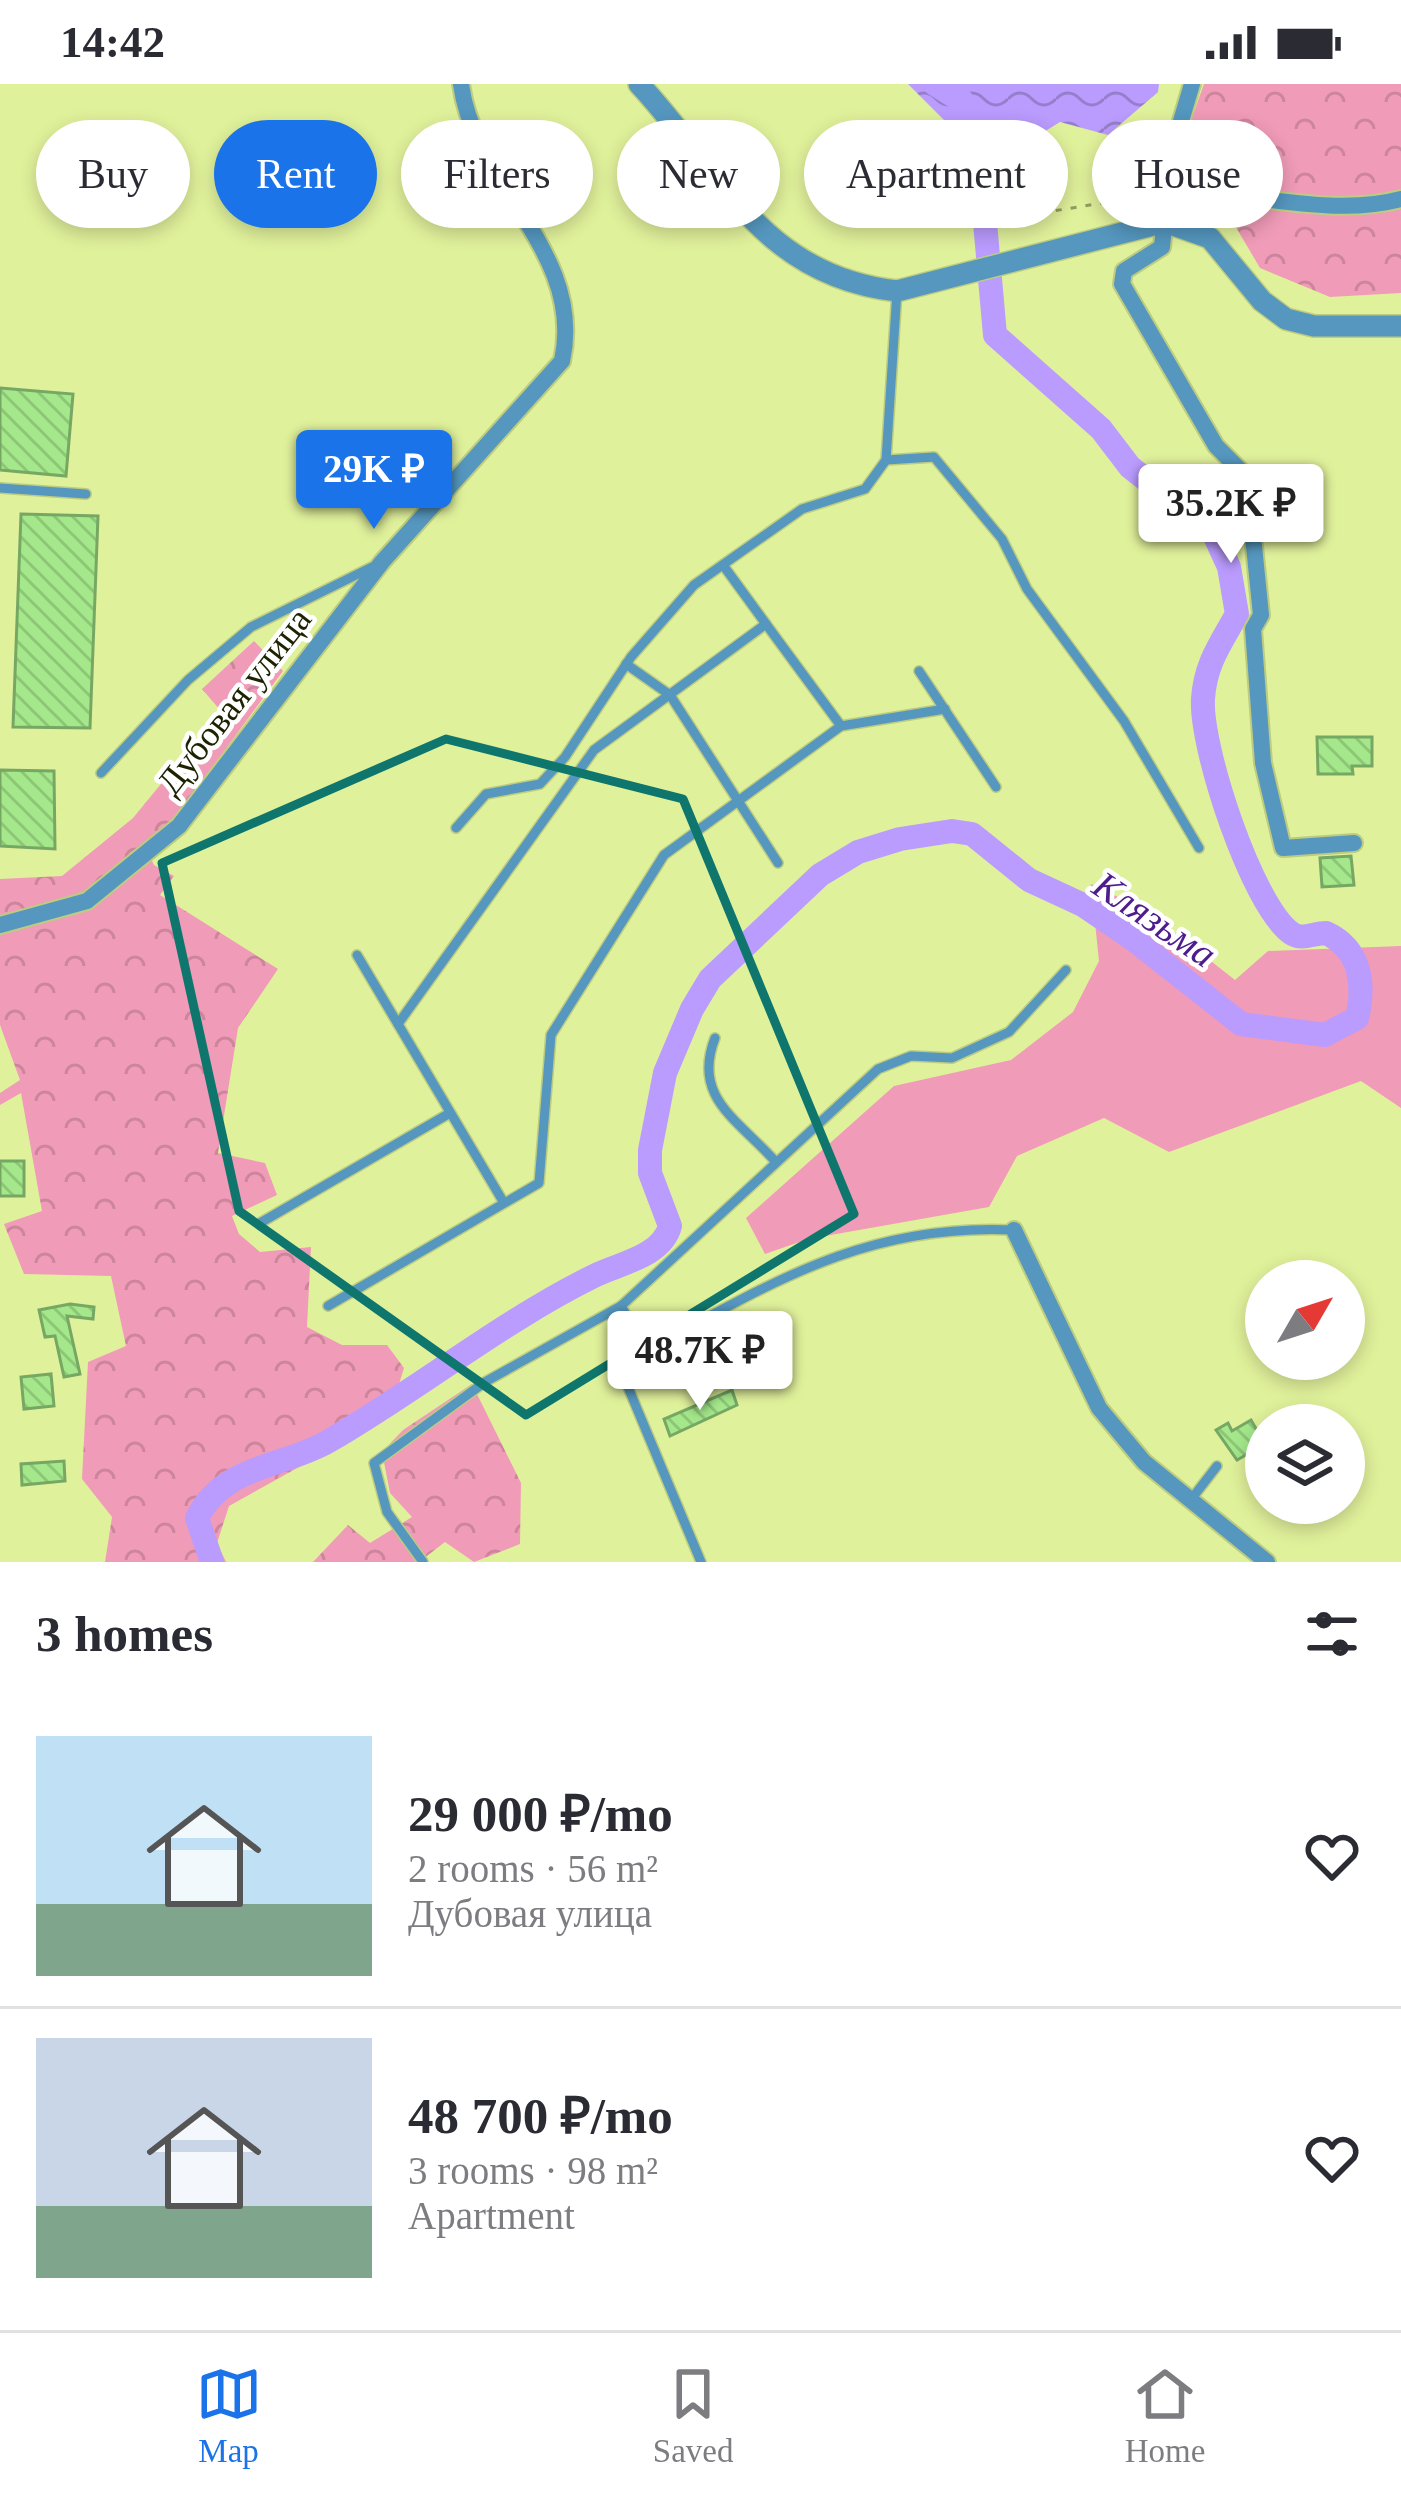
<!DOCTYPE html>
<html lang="en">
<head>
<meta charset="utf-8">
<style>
  :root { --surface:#fff; --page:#f7f7f7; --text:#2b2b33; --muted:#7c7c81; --line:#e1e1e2; --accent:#1a73e8 }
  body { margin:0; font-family:Georgia,serif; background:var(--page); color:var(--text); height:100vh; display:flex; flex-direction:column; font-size:45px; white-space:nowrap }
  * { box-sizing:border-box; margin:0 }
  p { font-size:39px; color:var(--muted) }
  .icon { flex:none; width:66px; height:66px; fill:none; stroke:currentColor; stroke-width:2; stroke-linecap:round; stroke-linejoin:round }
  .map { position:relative; height:1478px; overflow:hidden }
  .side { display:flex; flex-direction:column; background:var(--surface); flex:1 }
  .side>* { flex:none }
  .guide { position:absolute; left:36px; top:36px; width:1329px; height:108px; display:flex; gap:24px }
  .needle { width:78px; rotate:51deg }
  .controls { position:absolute; left:1245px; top:1176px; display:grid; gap:24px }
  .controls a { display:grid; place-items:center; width:120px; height:120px; border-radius:50%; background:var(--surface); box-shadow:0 6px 18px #0003; font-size:60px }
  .price { position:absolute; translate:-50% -102px; padding:0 27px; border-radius:12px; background:#fff; color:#222; font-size:39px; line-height:78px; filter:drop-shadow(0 3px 6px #0008) }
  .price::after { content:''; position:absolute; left:50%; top:72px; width:36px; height:27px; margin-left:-18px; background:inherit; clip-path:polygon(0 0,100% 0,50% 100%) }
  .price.active { background:var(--accent); color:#fff }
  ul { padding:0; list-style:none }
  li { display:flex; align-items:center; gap:36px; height:300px; padding:0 36px }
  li+li { border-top:3px solid var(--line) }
  li span { display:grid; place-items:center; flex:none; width:336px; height:240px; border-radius:0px; color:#555 }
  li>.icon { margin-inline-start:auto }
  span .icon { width:144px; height:144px; fill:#fffc; stroke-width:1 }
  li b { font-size:51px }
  h2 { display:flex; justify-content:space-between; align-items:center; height:144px; padding:0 36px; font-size:51px }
  .tag { padding:0 42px; border-radius:54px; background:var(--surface); box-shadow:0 6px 18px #0003; font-size:42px; line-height:108px }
  .tag.active { background:var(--accent); color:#fff }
  .status { display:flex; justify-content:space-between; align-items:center; height:84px; padding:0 60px; background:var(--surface); direction:ltr }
  .status svg { height:33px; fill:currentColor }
  .dock { display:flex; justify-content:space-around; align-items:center; height:168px; border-top:3px solid var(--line); background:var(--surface); font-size:33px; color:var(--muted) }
  .dock a { display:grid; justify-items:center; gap:6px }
  .dock .active { color:var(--accent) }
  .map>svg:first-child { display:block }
  .grass { fill:#f09bb8 }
  .forest { fill:url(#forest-crowns) }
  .water { fill:url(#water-waves) }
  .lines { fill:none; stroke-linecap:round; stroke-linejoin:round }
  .river { stroke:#ba9bfe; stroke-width:24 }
  .building { fill:url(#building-back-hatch); stroke:#76a864; stroke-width:3 }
  .service-casing { stroke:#bdcc7f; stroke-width:12 }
  .minor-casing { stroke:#bdcc7f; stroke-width:20 }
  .tertiary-casing { stroke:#bdcc7f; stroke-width:24 }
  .path { stroke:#929e5d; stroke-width:3; stroke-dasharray:6 9; stroke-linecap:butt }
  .service { stroke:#5597bf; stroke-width:9 }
  .minor { stroke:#5597bf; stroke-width:16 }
  .tertiary { stroke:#5597bf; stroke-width:21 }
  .marked { fill:none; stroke:#0f766e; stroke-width:9; stroke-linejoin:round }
  .labels { text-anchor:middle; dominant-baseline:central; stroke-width:9; stroke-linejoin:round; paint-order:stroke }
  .street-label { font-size:36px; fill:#1d2200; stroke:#fff }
  .water-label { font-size:39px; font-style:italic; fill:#4e1c8d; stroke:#fff }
</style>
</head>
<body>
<div class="status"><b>14:42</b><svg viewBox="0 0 49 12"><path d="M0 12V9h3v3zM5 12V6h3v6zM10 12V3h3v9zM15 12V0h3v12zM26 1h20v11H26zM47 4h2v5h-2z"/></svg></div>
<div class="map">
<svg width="1401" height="1478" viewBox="0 0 1401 1478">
  <defs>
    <pattern id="forest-crowns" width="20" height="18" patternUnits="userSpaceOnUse" patternTransform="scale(3)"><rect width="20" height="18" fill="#f09bb8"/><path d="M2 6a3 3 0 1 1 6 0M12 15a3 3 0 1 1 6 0" fill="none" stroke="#cd859c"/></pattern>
    <pattern id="water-waves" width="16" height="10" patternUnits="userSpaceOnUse" patternTransform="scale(3)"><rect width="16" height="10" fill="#ba9bfe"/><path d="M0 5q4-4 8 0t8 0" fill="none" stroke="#977ecb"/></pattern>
    <pattern id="building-back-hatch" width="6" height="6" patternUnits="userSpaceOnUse" patternTransform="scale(3)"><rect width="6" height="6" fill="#a4e88b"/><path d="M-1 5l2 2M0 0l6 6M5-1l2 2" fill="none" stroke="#8dc776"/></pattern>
  </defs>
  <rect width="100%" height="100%" fill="#e0f19b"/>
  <path class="grass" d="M1091,800l56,27 88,69 33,-29 133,-5v162l-40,-27 -192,71 -65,-34 -87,38 -28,51 -181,32 -43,15 -19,-36 148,-132 117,-26 62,-48 26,-51z"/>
  <g class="forest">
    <path d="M1204,0h197v209l-71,4 -70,-29 -43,-73 32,-19 -3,-10 -67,-12z"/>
    <path d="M254,557l29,30 -111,151 -27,24 9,19 20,11 -14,19 118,74 -40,59 -20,125 47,10 12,32 -45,21 7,18 21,18 51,-5 -4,80 35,18h45l17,23 -15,49 -160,89 -12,37 9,19h-121l7,-45 -30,-38 6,-117 38,-16 -15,-70 -87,-2 -20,-50 38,-13 -21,-118 -21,12v-12l20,-13 -20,-55v-146l62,-3 71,-58 88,-107 -19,-22z"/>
    <path d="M472,1300l49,99 -1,61 -46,18 -29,-20 -26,20h-106l35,-37 22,18 42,-26 -22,-24 -8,-41 21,-22z"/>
  </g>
  <path class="water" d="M908,0h251l-1,8 -50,43 -48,-13 -58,36 -39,-1 -17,-35z"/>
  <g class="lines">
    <path class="river" d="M212,1478l-15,-44c27,-54 86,-50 132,-77 90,-52 173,-120 267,-166 25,-12 66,-19 74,-49l-20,-53v-23l15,-77 27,-64 18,-30 110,-104 38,-23 42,-13 52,-8 20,3 57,46 54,25 50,34 108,85 84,11 32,-17c8,-33 4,-69 -31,-85 -13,0 -24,8 -35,0 -39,-28 -91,-186 -88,-234 2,-35 18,-56 34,-85l-8,-47 -16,-35 -83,-65 -29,-38 -106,-94 -19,-214 -14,-20 -27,-17"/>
  </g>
  <g class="building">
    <path d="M563,78l20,17 -34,40 -19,-17z"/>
    <path d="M0,304l73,6 -7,82 -66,-6z"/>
    <path d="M21,430l77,2 -8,212 -77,-1z"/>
    <path d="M1317,653h55v29h-20l1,8h-35z"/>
    <path d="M0,686l54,1 1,78 -55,-3z"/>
    <path d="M1351,772l3,29 -32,2 -2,-29z"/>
    <rect x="0" y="1077" width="24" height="35"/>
    <path d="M70,1220l24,3 -1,12 -26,-3 13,58 -16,3 -9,-41 -10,1 -6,-27z"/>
    <path d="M51,1290l3,32 -30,3 -3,-32z"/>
    <path d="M732,1306l5,15 -67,31 -6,-17z"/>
    <path d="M1251,1336l14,24 -28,16 -21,-30 12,-7 4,8z"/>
    <path d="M64,1377l1,20 -43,4 -1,-21z"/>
  </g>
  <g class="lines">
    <g class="service-casing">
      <g id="service">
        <path d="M886,376l48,-3 68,82 25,50 97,132 75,127"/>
        <path d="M0,404l86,6"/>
        <path d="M723,481l43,59"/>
        <path d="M626,580l44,31 108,168"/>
        <path d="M919,587l77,116"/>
        <path d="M101,689l87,-93 63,-53 121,-60"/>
        <path d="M456,744l30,-34 54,-10 25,-27 66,-100 63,-72 108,-76 63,-20 21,-29 11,-169"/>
        <path d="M357,871l147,248"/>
        <path d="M398,940l196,-274 172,-126 75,102"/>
        <path d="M715,954c-23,59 22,81 59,122"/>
        <path d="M260,1139l190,-110"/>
        <path d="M1014,1146c-148,-7 -242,53 -367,120l-26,-44 257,-237 33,-13 41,2 57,-26 57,-62"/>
        <path d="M328,1222l211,-123 12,-148 113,-180 177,-129 104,-17"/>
        <path d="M647,1266l-22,30 76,182"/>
        <path d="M1193,1413l24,-31"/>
        <path d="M423,1478l-36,-50 -13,-49 111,-81 136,-76"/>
      </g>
    </g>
    <g class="minor-casing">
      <g id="minor">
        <path d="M1192,0l-21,71 -9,92 -38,24 -2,13 94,162 31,31 14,138 -8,14 10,134 20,85 71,-5"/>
        <path d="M1167,110c77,-6 160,25 234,5"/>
        <path d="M0,841l87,-24 92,-75 203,-264 180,-201c24,-109 -88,-176 -101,-277"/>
        <path d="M1014,1146l85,178 45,54 123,100"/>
      </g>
    </g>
    <g class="tertiary-casing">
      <path id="tertiary" d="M639,0c83,89 123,192 258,207l268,-69 45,16 52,63 24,18 28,7h87"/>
    </g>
    <path class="path" d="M1041,129l111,-18"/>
    <use href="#service" class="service"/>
    <use href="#minor" class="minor"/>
    <use href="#tertiary" class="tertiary"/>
  </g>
  <path class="marked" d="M446,655l237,60 171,415 -328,201 -287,-204 -77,-348z"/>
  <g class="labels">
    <g class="street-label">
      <text transform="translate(234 617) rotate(-52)">Дубовая улица</text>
    </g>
    <g class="water-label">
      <text transform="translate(1155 835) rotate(34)">Клязьма</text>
    </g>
  </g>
</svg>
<div class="controls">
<a><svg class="needle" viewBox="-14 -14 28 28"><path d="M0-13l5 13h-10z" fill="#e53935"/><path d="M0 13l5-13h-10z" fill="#7c7c81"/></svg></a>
<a><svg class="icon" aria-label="layers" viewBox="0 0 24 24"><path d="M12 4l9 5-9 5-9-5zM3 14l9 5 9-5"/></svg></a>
</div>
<b class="price active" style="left:374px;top:448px">29K ₽</b>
<b class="price" style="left:1231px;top:482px">35.2K ₽</b>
<b class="price" style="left:700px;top:1329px">48.7K ₽</b>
<div class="guide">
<a class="tag">Buy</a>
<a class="tag active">Rent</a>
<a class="tag">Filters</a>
<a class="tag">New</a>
<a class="tag">Apartment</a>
<a class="tag">House</a>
</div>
</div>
<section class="side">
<h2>3 homes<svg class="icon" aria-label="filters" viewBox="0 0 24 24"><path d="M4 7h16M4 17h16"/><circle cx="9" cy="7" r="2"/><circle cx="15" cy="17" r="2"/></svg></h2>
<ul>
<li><span style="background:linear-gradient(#bfe0f5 70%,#7fa58c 0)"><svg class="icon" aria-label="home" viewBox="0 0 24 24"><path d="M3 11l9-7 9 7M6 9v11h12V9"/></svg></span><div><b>29 000 ₽/mo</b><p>2 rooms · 56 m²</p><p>Дубовая улица</p></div><svg class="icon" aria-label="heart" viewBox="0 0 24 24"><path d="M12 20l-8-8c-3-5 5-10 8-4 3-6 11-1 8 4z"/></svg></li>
<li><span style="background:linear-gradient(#c9d6e8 70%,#7fa58c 0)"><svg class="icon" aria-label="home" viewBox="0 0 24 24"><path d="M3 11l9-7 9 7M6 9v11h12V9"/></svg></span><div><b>48 700 ₽/mo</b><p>3 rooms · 98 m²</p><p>Apartment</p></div><svg class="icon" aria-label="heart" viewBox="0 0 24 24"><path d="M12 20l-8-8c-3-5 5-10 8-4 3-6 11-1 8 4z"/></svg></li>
</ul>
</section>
<nav class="dock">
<a class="active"><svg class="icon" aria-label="map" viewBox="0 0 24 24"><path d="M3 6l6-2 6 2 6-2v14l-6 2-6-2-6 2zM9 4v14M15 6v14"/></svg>Map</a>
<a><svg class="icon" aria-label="saved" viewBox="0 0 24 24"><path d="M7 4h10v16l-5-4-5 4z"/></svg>Saved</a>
<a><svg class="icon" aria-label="home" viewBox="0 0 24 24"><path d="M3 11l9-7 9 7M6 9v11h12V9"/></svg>Home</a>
</nav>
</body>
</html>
